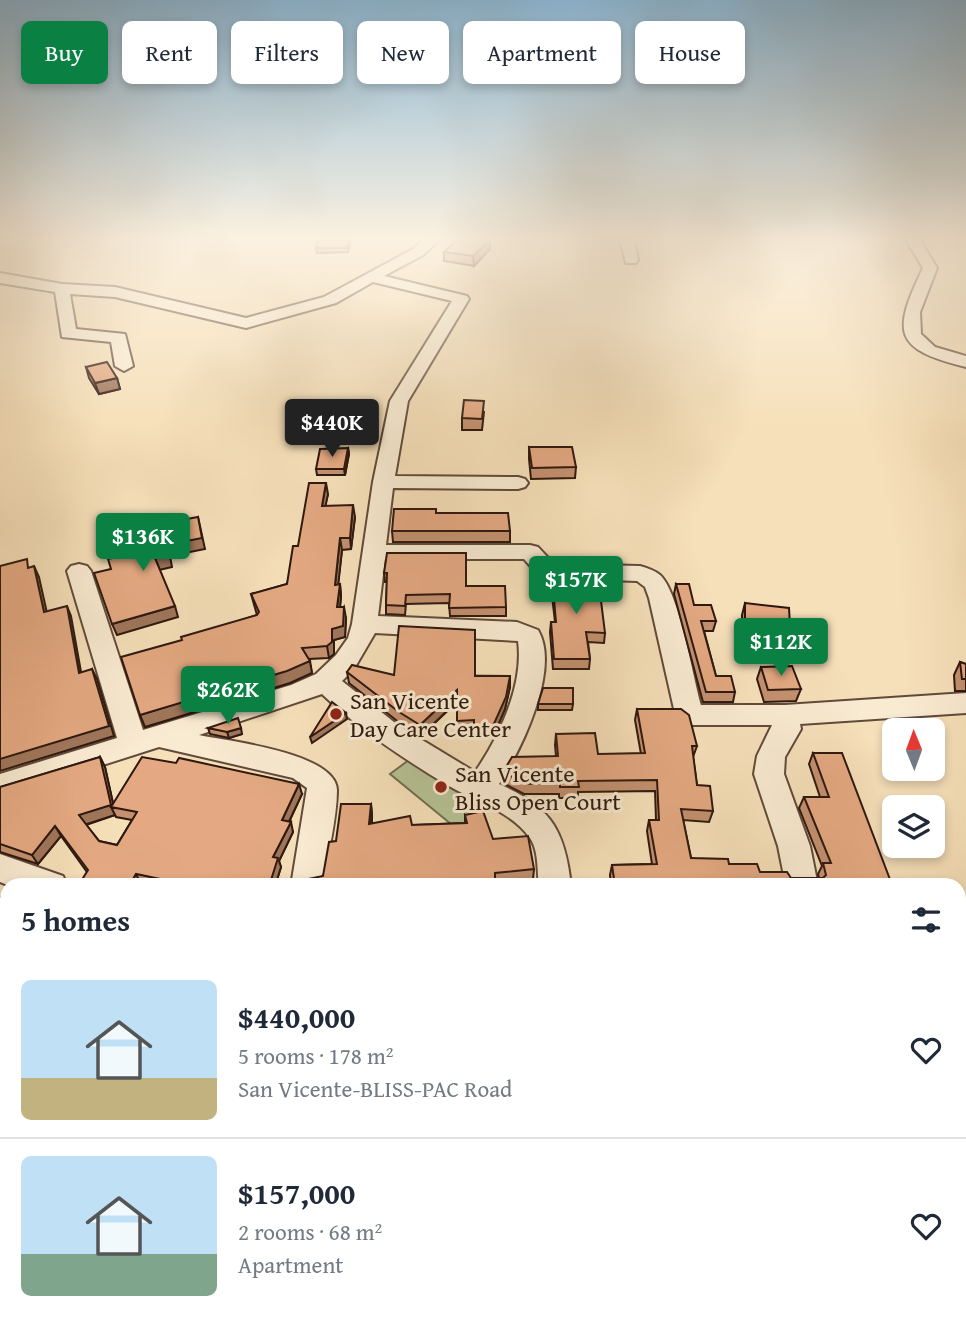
<!DOCTYPE html>
<html lang="en">
<head>
<meta charset="utf-8">
<style>
  :root { --surface:#fff; --page:#f6f6f7; --text:#1f2937; --muted:#747a83; --line:#e0e1e3; --accent:#0b8043 }
  body { margin:0; font-family:"Gentium Book Plus",serif; background:var(--page); color:var(--text); height:100vh; display:flex; flex-direction:column; font-size:26px; white-space:nowrap }
  * { box-sizing:border-box; margin:0 }
  p { font-size:23px; color:var(--muted) }
  .icon { flex:none; width:38px; height:38px; fill:none; stroke:currentColor; stroke-width:2; stroke-linecap:round; stroke-linejoin:round }
  .map { position:relative; flex:1; overflow:hidden }
  .drawer { position:absolute; left:0px; top:878px; width:966px; height:450px; display:flex; flex-direction:column; background:var(--surface); border-radius:21px 21px 0 0; box-shadow:0 4px 10px #0003 }
  .drawer>* { flex:none }
  .hud { position:absolute; left:21px; top:21px; width:924px; height:63px; display:flex; gap:14px }
  .needle { width:46px; rotate:359deg }
  .fabs { position:absolute; left:882px; top:718px; display:grid; gap:14px }
  .fabs a { display:grid; place-items:center; width:63px; height:63px; border-radius:10px; background:var(--surface); box-shadow:0 4px 10px #0003; font-size:35px }
  .price { position:absolute; translate:-50% -60px; padding:0 16px; border-radius:7px; background:var(--accent); color:#fff; font-size:23px; line-height:46px; filter:drop-shadow(0 2px 4px #0008) }
  .price::after { content:''; position:absolute; left:50%; top:42px; width:21px; height:16px; margin-left:-10px; background:inherit; clip-path:polygon(0 0,100% 0,50% 100%) }
  .price.current { background:#222; color:#fff }
  ul { padding:0; list-style:none }
  li { display:flex; align-items:center; gap:21px; height:175px; padding:0 21px }
  li+li { border-top:2px solid var(--line) }
  li span { display:grid; place-items:center; flex:none; width:196px; height:140px; border-radius:10px; color:#555 }
  li>.icon { margin-inline-start:auto }
  span .icon { width:84px; height:84px; fill:#fffc; stroke-width:1 }
  li b { font-size:30px }
  h2 { display:flex; justify-content:space-between; align-items:center; height:84px; padding:0 21px; font-size:30px }
  .chip { padding:0 24px; border-radius:10px; background:var(--surface); box-shadow:0 4px 10px #0003; font-size:24px; line-height:63px }
  .chip.current { background:var(--accent); color:#fff }
  .map>svg:first-child { display:block }
  .green { fill:#b6c395; stroke:#726e52; stroke-width:2 }
  .lines { fill:none; stroke-linecap:round; stroke-linejoin:round }
  .minor-casing { stroke:#604a3a; stroke-width:4 }
  .minor { fill:#f9ebd2; fill-rule:evenodd }
  .wall { fill:#c49170; stroke:#2e180f; stroke-width:2; fill-rule:evenodd }
  .shaded-wall { fill:#a0765b; stroke:#2e180f; stroke-width:2 }
  .building { fill:#e4a982; stroke:#2e180f; stroke-width:2 }
  .poi-dot { fill:#8f2418; stroke:#f9ebd2; stroke-width:2.5 }
  .labels { text-anchor:middle; dominant-baseline:central; stroke-width:6; stroke-linejoin:round; paint-order:stroke }
  .poi-label { font-size:24px; fill:#2e180f; stroke:#f9ebd2; text-anchor:start }
</style>
</head>
<body>
<div class="map">
<svg width="966" height="1328" viewBox="0 0 966 1328">
  <rect width="100%" height="100%" fill="#f6e0ba"/>
  <filter id="stains"><feTurbulence type="fractalNoise" baseFrequency=".00286" numOctaves="4"/><feColorMatrix values="0 0 0 0 .2 0 0 0 0 .09 0 0 0 0 .02 0 0 0 .5 -.17"/></filter>
  <radialGradient id="worn" r=".72"><stop offset=".6" stop-color="#630" stop-opacity="0"/><stop offset="1" stop-color="#630" stop-opacity=".3"/></radialGradient>
  <path class="green" d="M425,748l67,51 -35,30 -67,-55z"/>
  <g class="lines">
    <g class="minor-casing">
      <g id="minor">
        <path d="M423,240h16l-16,15 -39,21 83,20 2,3 -61,102 -13,75 123,1 7,2 3,4 -3,4 -7,2 -125,-1 -7,57h144l8,2 16,17 86,2c7,2 14,4 20,9 19,17 33,102 41,130h84l181,-12v20l-166,11 1,5 -16,28 -1,17 26,72 8,40h-32l-8,-40 -24,-72 3,-18 15,-31h-79l-10,-3 -9,-13 -25,-111 -4,-11 -8,-6 -90,-3 -8,-2 -15,-17h-139l-7,57 139,6 21,8c23,39 -17,120 -39,154 52,23 66,46 72,102h-32c-2,-15 0,-35 -9,-48 -19,-27 -54,-36 -81,-52 -45,-27 -89,-56 -127,-92l-123,41c29,6 137,18 138,55 0,29 -10,66 -14,96h-32l16,-98 -14,-10 -134,-31 -159,51v-24l117,-36 -50,-167 4,-5 8,-2 8,2 4,5 52,159 148,-45 25,-11 20,-19 12,-17 4,-14 21,-142 17,-81 62,-100 -79,-19 -37,21 -90,25 -131,-31 -45,-3 6,35 49,5 8,32 -9,5 -9,-5 -4,-24 -49,-5 -7,-45 -55,-9v-10l62,11 53,3 131,31 78,-21 89,-48zM375,633l143,8c6,44 -19,96 -43,131l-76,-46 -57,-45 12,-12z"/>
        <path d="M620,240h14l4,20 -2,3h-10z"/>
        <path d="M906,240h14l17,28 -17,44 1,22 14,13 31,9v11c-73,-18 -74,-34 -43,-99z"/>
        <path d="M0,854l63,22 4,10h-57l-10,-4z"/>
        <path d="M7,1001v38l-7,3v-38z"/>
        <path d="M959,1081l7,2v46l-7,-3z"/>
        <path d="M751,1321h46l-2,7h-44z"/>
      </g>
    </g>
    <use href="#minor" class="minor"/>
  </g>
  <g class="wall">
    <path d="M318,240h33l-3,12 -31,1 -1,-5z"/>
    <path d="M490,240v9l-16,17 -30,-5v-9z"/>
    <path d="M86,367l31,11 3,11 -21,5 -10,-16z"/>
    <path d="M484,412l-2,18h-20v-12z"/>
    <path d="M529,447l47,20 -1,11 -44,1 -2,-20z"/>
    <path d="M348,448l1,6 -4,21h-28l-1,-6z"/>
    <path d="M328,494l-3,12 30,11 -4,32 -9,1 -4,34h2l1,12 -1,11 6,11 -1,19 -11,3v14l-5,4 -20,1 3,14 -22,10 -145,44 -5,-12 42,-75 75,-25 -6,-21 36,-10 11,-38z"/>
    <path d="M392,531h118v11h-117z"/>
    <path d="M384,573l82,13 40,21v9h-56l-1,-13 -43,1 -1,11 -19,-1v-9l1,-23h-2z"/>
    <path d="M552,577l53,56 -1,10 -16,-1 2,17 -1,10h-36l-3,-37 1,-10h4l-4,-35z"/>
    <path d="M676,584l18,21 22,16 -3,10h-9l12,45 19,16 -2,10h-30l-29,-108z"/>
    <path d="M745,603l45,23 -4,12 -44,-6v-17z"/>
    <path d="M960,662l6,2v27h-11l-1,-16z"/>
    <path d="M761,667l40,22 -5,12 -32,1 -7,-23z"/>
    <path d="M347,672l47,3 116,1v11l-5,22 -12,28h-19v-5h-17v-30l-36,34 -20,-12 -52,-41z"/>
    <path d="M538,704h35l-1,6h-34z"/>
    <path d="M637,709l60,37 -4,11 4,28 16,26 -4,11 -26,-2 8,38 38,6 31,8 31,6h28l-1,-4 4,-8 -23,-58 5,-11h16l-11,-33 4,-11 78,129 21,4h-301l-1,-11 2,-10 40,-1 -5,-33 2,-11h7l-1,-29 -77,1v6h-19v-4h-35l-21,-11v-11l53,-16 -1,-11 1,-11 42,20h43l-6,-34z"/>
    <path d="M208,728l34,6 -13,4 -19,-4z"/>
    <path d="M100,757l5,10 8,36 189,-9 -13,28 4,10 -14,29 2,6 -4,13h3l2,6h-134l-7,-2 -54,-12 -26,-36 -23,28 -38,-12v-65zM115,815l1,2 16,3 -15,25 -18,-4 -13,-16z"/>
    <path d="M371,804l1,11v8l40,2 53,-2v-8l28,24 41,30 -1,10 -38,4v3h-192l20,-10 13,-35z"/>
    <path d="M966,900v35h-7v-34z"/>
    <rect x="959" y="999" width="7" height="37"/>
    <path d="M959,1170l7,23v13l-7,5z"/>
  </g>
  <g class="shaded-wall">
    <path d="M490,240v9l-16,17 -1,-10z"/>
    <path d="M117,378l3,11 -21,5 -4,-11z"/>
    <path d="M348,448l1,6 -4,21 -1,-6z"/>
    <path d="M326,483l2,11 -5,24 -1,-12z"/>
    <path d="M353,505l2,12 -4,32 -1,-11z"/>
    <path d="M198,517l7,32 -35,7 2,11 -13,3 -4,-12 11,-13z"/>
    <path d="M340,538l2,12 -5,46 -2,-11z"/>
    <path d="M34,566l5,11 10,45 -5,-10z"/>
    <path d="M340,584l1,12 -2,23 -2,-12z"/>
    <path d="M67,606l4,10 12,67 -4,-10z"/>
    <path d="M175,606l3,11 -61,18 -5,-11z"/>
    <path d="M344,607l2,11 -1,19 -11,3v14l-5,4 -2,-12 5,-17z"/>
    <path d="M310,661l2,12 -22,10 -145,44 -5,-12z"/>
    <path d="M92,669l5,10 17,57 -114,35v-12z"/>
    <path d="M510,676v11l-5,22 -12,28v-11z"/>
    <path d="M457,690v11l-36,35 -1,-11z"/>
    <path d="M346,713l1,6 -35,24 -2,-6z"/>
    <path d="M241,728l1,6 -13,4 -2,-6z"/>
    <path d="M100,757l5,10 9,41 -3,-1 4,8 -31,10 -5,-10z"/>
    <path d="M299,784l3,10 -17,36 -3,-10z"/>
    <path d="M371,804l1,11 -2,19 -1,-10z"/>
    <path d="M291,822l2,10 -14,29 2,6 -6,19 -4,-6 2,-23z"/>
    <path d="M55,826l6,10 -23,28 -6,-9z"/>
    <path d="M136,874l5,10 -1,2h-11z"/>
    <path d="M7,961v27l-7,9v-27z"/>
  </g>
  <g class="building">
    <path d="M318,240h31l-2,8h-31z"/>
    <path d="M457,240h33l-17,16 -29,-4z"/>
    <path d="M107,362l10,16 -22,5 -9,-16z"/>
    <path d="M464,400l20,1 -2,18 -20,-1z"/>
    <path d="M529,447h43l4,20 -44,1z"/>
    <path d="M348,448l-4,21h-28l4,-20z"/>
    <path d="M309,483h17l-4,23 31,-1 -3,33h-10l-5,47 5,-1 -3,23h7l-1,19 -11,3v13l-5,4 -25,2 8,13 -23,10 -147,44 -19,-58 61,-17 -1,-3 76,-22 2,-3 -8,-18 36,-10 6,-38h5z"/>
    <path d="M394,509h42v4h72l2,18h-118z"/>
    <path d="M198,517l4,21 -36,7 2,11 -13,2 20,48 -63,18 -18,-51 17,-4 -3,-10 38,-9 -3,-23z"/>
    <path d="M387,553h79v33h39l1,21 -57,1 1,-14 -44,1 -1,11 -19,-1 1,-32h-3z"/>
    <path d="M27,559l1,9 6,-2 10,46 23,-6 12,67 13,-4 17,57 -109,33v-193z"/>
    <path d="M552,577h46l7,56 -19,-1 4,27h-36l-3,-37h5z"/>
    <path d="M676,584h13l5,21h17l5,16h-15l15,55h15l4,16h-29z"/>
    <path d="M745,603l44,5 1,18 -45,-6z"/>
    <path d="M399,626l76,4v46h35l-4,21 -13,29h-19v-6l-17,1v-31l-37,35 -21,-13 -52,-40 5,-7 42,10z"/>
    <path d="M960,662l6,2v15h-4z"/>
    <path d="M792,666l9,23 -33,1 -7,-23z"/>
    <path d="M543,688h30v16h-35z"/>
    <path d="M332,702l14,11 -36,24z"/>
    <path d="M637,709h44l8,6 8,31h-5l5,39 13,1 3,25 -32,-2 10,49 37,1 1,5h28l3,8h27l4,6h32l3,-3 -3,-12h8l-27,-66h25l-16,-44h29l49,129 19,-1 2,5h-297l-3,-21 45,-1 -8,-44h10l-2,-40 -79,1 1,6h-19v-4l-35,1 -22,-12 9,-15 46,-1 -2,-22 39,-1 3,21 47,-1z"/>
    <path d="M238,718l3,10 -14,4 -19,-4z"/>
    <path d="M100,757l11,48 -32,10 20,26 18,4 20,-33 -26,-5 31,-50 34,6 3,-5 120,26 -17,36 9,2 -18,35 5,1 -7,22h9l-1,6h-101l1,-3 -43,-9 -7,12h-51l10,-16 -33,-44 -23,29 -32,-11v-57z"/>
    <path d="M341,804h30l-2,20 41,-8 2,9 55,-2 -2,-8 18,-4 10,28 35,-3 6,33 -39,4v13h-43v-5h-41v5h-108v-6l20,-4 6,-34 7,-1z"/>
    <path d="M3,894l4,1v66l-7,9v-72z"/>
    <path d="M966,900v24h-1l-6,-14v-9z"/>
    <rect x="959" y="999" width="7" height="27"/>
    <path d="M959,1170l7,23v10h-7z"/>
  </g>
  <linearGradient id="sky" x2="0" y2="1"><stop stop-color="#8bb7d5"/><stop offset="0.56" stop-color="#fbf1e0"/><stop offset="1" stop-color="#fbf1e0" stop-opacity="0"/></linearGradient>
  <rect width="966" height="426" fill="url(#sky)"/>
  <g class="poi-dot">
    <circle cx="336" cy="714" r="7"/>
    <circle cx="441" cy="787" r="7"/>
  </g>
  <g class="labels">
    <g class="poi-label">
      <text x="350" y="700">San Vicente<tspan x="350" dy="28">Day Care Center</tspan></text>
      <text x="455" y="773">San Vicente<tspan x="455" dy="28">Bliss Open Court</tspan></text>
    </g>
  </g>
  <rect width="100%" height="100%" filter="url(#stains)"/>
  <rect width="100%" height="100%" fill="url(#worn)"/>
</svg>
<div class="fabs">
<a><svg class="needle" viewBox="-14 -14 28 28"><path d="M0-13l5 13h-10z" fill="#e53935"/><path d="M0 13l5-13h-10z" fill="#747a83"/></svg></a>
<a><svg class="icon" aria-label="layers" viewBox="0 0 24 24"><path d="M12 4l9 5-9 5-9-5zM3 14l9 5 9-5"/></svg></a>
</div>
<b class="price current" style="left:332px;top:459px">$440K</b>
<b class="price" style="left:143px;top:573px">$136K</b>
<b class="price" style="left:576px;top:616px">$157K</b>
<b class="price" style="left:781px;top:678px">$112K</b>
<b class="price" style="left:228px;top:726px">$262K</b>
<div class="hud">
<a class="chip current">Buy</a>
<a class="chip">Rent</a>
<a class="chip">Filters</a>
<a class="chip">New</a>
<a class="chip">Apartment</a>
<a class="chip">House</a>
</div>
<section class="drawer">
<h2>5 homes<svg class="icon" aria-label="filters" viewBox="0 0 24 24"><path d="M4 7h16M4 17h16"/><circle cx="9" cy="7" r="2"/><circle cx="15" cy="17" r="2"/></svg></h2>
<ul>
<li><span style="background:linear-gradient(#bfe0f5 70%,#c2b280 0)"><svg class="icon" aria-label="home" viewBox="0 0 24 24"><path d="M3 11l9-7 9 7M6 9v11h12V9"/></svg></span><div><b>$440,000</b><p>5 rooms · 178 m²</p><p>San Vicente-BLISS-PAC Road</p></div><svg class="icon" aria-label="heart" viewBox="0 0 24 24"><path d="M12 20l-8-8c-3-5 5-10 8-4 3-6 11-1 8 4z"/></svg></li>
<li><span style="background:linear-gradient(#bfe0f5 70%,#7fa58c 0)"><svg class="icon" aria-label="home" viewBox="0 0 24 24"><path d="M3 11l9-7 9 7M6 9v11h12V9"/></svg></span><div><b>$157,000</b><p>2 rooms · 68 m²</p><p>Apartment</p></div><svg class="icon" aria-label="heart" viewBox="0 0 24 24"><path d="M12 20l-8-8c-3-5 5-10 8-4 3-6 11-1 8 4z"/></svg></li>
</ul>
</section>
</div>
</body>
</html>
